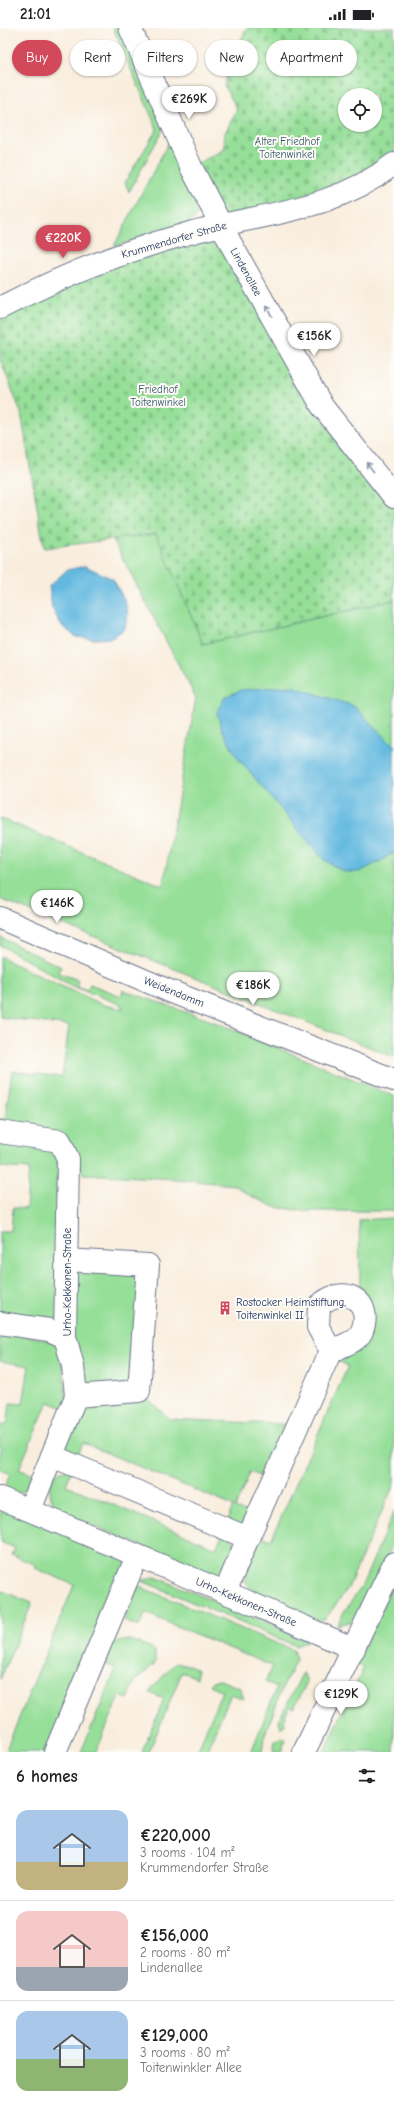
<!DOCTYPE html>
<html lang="en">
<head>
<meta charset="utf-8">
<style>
  :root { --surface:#fff; --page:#f2f2f2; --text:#202124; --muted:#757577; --line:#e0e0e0; --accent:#d1495b }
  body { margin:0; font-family:"Comic Neue",sans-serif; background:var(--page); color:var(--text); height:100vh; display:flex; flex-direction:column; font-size:15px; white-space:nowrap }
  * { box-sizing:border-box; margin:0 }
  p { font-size:13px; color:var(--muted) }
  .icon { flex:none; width:22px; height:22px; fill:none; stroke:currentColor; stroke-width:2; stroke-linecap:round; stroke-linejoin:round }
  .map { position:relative; height:1724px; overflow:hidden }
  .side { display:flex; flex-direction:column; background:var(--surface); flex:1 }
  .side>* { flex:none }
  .top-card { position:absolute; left:12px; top:12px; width:370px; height:36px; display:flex; gap:8px }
  .controls { position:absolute; left:338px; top:60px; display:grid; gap:8px }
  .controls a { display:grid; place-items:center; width:44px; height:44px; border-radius:50%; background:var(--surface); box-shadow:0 1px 3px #0004; font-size:20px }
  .price { position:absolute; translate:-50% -34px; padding:0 9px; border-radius:14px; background:#fff; color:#222; font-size:13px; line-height:26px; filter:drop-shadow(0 1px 2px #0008) }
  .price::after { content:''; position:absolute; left:50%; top:24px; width:12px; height:9px; margin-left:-6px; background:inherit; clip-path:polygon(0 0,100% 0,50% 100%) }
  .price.current { background:var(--accent); color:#fff }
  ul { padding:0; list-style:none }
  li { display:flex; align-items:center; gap:12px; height:100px; padding:0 16px }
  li+li { border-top:1px solid var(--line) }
  li span { display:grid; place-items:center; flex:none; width:112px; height:80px; border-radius:12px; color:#555 }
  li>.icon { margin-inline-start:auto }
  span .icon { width:48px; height:48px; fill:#fffc; stroke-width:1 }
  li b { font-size:17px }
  h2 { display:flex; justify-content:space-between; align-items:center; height:48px; padding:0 16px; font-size:17px }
  .pill { padding:0 14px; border-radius:18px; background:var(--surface); box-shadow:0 1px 3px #0004; font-size:14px; line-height:36px }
  .pill.current { background:var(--accent); color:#fff }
  .status { display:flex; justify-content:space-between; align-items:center; height:28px; padding:0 20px; background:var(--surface); direction:ltr }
  .status svg { height:11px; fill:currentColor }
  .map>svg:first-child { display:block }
  .green { fill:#96df99; stroke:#58877c }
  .cemetery { fill:url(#cemetery-stones); stroke:#58877c; fill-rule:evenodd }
  .water { fill:#63b9e0; stroke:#3f749f }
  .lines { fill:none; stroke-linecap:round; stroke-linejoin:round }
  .minor-casing { stroke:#69728b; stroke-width:24 }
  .minor { stroke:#fff; stroke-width:22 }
  .oneway { stroke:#8d97ae }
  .labels { text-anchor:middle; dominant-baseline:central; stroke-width:4; stroke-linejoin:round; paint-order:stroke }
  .park-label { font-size:11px; fill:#3a5b6d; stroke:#fdfcf7 }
  .street-label { font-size:11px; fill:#1b2f5e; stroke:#fdfcf7 }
  .poi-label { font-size:11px; fill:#1b2f5e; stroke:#fdfcf7; text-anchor:start }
</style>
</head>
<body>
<div class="status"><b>21:01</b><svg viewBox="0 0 49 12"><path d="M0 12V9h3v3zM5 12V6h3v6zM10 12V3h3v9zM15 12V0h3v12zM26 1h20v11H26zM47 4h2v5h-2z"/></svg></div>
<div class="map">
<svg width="394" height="1724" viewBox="0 0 394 1724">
  <defs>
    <pattern id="cemetery-stones" width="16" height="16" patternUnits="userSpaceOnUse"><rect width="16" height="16" fill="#96df99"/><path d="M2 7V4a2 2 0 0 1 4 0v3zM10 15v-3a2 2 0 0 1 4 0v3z" fill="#81c086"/></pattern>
  </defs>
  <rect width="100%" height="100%" fill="#fdfcf7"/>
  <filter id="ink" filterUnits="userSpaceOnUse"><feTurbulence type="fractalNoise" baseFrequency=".025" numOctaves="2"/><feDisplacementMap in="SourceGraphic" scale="8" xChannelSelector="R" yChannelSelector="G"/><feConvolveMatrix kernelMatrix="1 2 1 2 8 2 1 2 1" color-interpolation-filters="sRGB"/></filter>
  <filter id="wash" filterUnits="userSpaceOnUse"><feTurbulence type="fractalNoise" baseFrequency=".012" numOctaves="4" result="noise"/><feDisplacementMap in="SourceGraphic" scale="16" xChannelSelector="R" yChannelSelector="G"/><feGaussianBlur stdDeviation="0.9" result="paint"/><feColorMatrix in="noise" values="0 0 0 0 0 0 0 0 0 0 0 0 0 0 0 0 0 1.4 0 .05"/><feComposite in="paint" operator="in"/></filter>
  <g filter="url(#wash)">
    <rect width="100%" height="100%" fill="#f9eede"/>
    <g class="green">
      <path d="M113,0h11l42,96 -37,68 -4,-10 32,-53z"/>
      <path d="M172,108l30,71 -3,7 -10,9 -75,23z"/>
      <path d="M157,506l46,110 191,-44v146l-40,-40 27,155 13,-9v205l-394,-158v-81l163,68 33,-188 -84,-160z"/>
      <path d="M0,909l61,30 -2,6 19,7 -1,6 10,4 3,-6 31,12 2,-6 97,34 174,72v115h-88l-32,-4 -23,-11 -17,-11 -57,-6 -94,-5 -8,-20 -9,106 82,5 -9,126 31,28 128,6 -25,57 -23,-10 -15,36 22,9 -6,14 -24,-10 6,-15 -150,-63 -9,22 -22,-9 19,-45 -6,-74 -65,-14v-92h11l2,-23 13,1 3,-40 -29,-2v-48h5l7,-48 50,6 7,-51 -69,-9v-61l22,12 81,37 20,4 -1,-4 -50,-19 -72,-41z"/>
      <path d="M394,1190v266l-46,104 -22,30 -7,3 -65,-28 -9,-12 1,-8 15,-37 10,4 77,-174 -16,-8 23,-12 5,-51 -1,-75z"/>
      <path d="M0,1301l61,15 6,65 -19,-7 -29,67 18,8c-7,14 -17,19 -33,12l6,-15 -10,-5v-44h7l3,-22 13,1 6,-38 -29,-5z"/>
      <path d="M72,1442l-6,15 150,63 7,-16 12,8 -12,35 -10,1 -153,-64c-10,-9 -16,-31 -1,-40 3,-2 9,-2 13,-2z"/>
      <path d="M0,1470l137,58 -82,196h-50l69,-167 -39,-17 1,-3 -24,-10 3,-7 -15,-6z"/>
      <path d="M394,1483v30l-32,69 -10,11 -15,4 8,-15 16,-22z"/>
      <path d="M154,1549l4,1 151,62 -13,6 -154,-65z"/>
      <path d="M394,1555v169h-70l40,-85 -8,-3z"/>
      <path d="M138,1558l155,64 3,10 -14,29 -18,48 -2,15h-11l26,-65 -12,-5 7,-16 -127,-53 -6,14 -15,-6z"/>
      <path d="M0,1562l32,13 -32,77z"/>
      <path d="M129,1612l21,7 5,4v12l-20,19 -7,17 -8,-3 -24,56h-15l35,-83 -13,-6 10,-20z"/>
      <path d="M179,1635l13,3 5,4v8l-15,-6 -33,80h-7l22,-53 -14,-6 1,-3 23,-26z"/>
      <path d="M303,1644l4,10 -13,26 -4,-2 -7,15 3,2 -5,6 -2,-9z"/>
      <path d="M220,1652l20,8 4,11 -13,-5 -25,58h-9l25,-61 -13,-6 3,-4z"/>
      <path d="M282,1709l3,2 -3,13h-9l2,-11z"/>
    </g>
    <g class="cemetery">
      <path d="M247,0h147v135l-173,62 -30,-58 34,-18 -1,-14 13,-26 -13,-24 7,-25zM345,67h30v30h-30z"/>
      <path d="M203,210l10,3 7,5 174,251v103l-191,44 -47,-110 -112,14 -23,-135 -21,-54v-44l87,-43z"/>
    </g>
    <g class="water">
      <path d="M85,538l28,13 12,22 3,13 -3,14 -13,10 -17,1 -19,-2 -15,-12 -9,-17 -3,-22 18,-16z"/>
      <path d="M291,658l63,20 40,40v106l-13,9 -22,11h-15l-21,-13 -86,-102 -15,-28 -5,-16 8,-16 16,-7z"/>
    </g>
  </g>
  <g filter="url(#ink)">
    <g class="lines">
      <g class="minor-casing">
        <g id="minor">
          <path d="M130,0l61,139 40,77 91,162 72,91"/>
          <path d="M0,280c59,-31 121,-56 186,-74 73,-21 145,-21 208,-70"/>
          <path d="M0,890l167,72 227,90"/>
          <path d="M0,1104l60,9 8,18 -3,178 8,29 3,30 -46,114"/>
          <path d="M66,1232l82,5 -9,126 -63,5"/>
          <path d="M0,1295l49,7 16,7"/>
          <path d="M52,1428l196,82 -23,54"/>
          <path d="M0,1470l246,103 108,48"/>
          <path d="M248,1510l80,-181c8,-13 27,-11 34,-26 12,-31 -19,-48 -43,-25l-1,21 13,24"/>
          <path d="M55,1724l82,-196"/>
          <path d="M304,1724l90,-189"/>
        </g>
      </g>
      <use href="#minor" class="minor"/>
    </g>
    <defs><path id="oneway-shaft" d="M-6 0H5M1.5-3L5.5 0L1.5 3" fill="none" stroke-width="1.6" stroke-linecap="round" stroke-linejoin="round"/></defs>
    <g class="oneway">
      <use href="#oneway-shaft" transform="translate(269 283) rotate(-119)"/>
      <use href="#oneway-shaft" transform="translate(370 439) rotate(-128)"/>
    </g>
  </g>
  <defs>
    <g id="building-bare" transform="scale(1.08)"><path d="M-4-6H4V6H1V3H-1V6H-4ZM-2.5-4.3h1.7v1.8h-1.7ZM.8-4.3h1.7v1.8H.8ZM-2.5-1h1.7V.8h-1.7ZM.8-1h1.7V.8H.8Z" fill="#d1495b" stroke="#fdfcf7" stroke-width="2.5" paint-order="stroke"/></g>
  </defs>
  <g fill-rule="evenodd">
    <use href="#building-bare" x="225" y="1280"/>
  </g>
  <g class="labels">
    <g class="park-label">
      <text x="287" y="113">Alter Friedhof<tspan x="287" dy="13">Toitenwinkel</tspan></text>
      <text x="158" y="361">Friedhof<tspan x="158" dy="13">Toitenwinkel</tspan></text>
    </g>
    <g class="street-label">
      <text transform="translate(174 212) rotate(-16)">Krummendorfer Straße</text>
      <text transform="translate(246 244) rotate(61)">Lindenallee</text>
      <text transform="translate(174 964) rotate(22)">Weidendamm</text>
      <text transform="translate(67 1254) rotate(-90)">Urho-Kekkonen-Straße</text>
      <text transform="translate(246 1574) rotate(23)">Urho-Kekkonen-Straße</text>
    </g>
    <g class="poi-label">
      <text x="236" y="1274">Rostocker Heimstiftung,<tspan x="236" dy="13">Toitenwinkel II</tspan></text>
    </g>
  </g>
</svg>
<div class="controls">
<a><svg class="icon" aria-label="locate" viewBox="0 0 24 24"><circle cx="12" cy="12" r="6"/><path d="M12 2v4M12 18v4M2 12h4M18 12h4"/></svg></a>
</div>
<b class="price" style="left:189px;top:92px">€269K</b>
<b class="price current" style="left:63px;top:231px">€220K</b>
<b class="price" style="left:314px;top:329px">€156K</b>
<b class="price" style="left:57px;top:896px">€146K</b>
<b class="price" style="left:253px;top:978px">€186K</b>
<b class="price" style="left:341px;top:1687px">€129K</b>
<div class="top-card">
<a class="pill current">Buy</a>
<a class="pill">Rent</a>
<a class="pill">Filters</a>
<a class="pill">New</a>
<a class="pill">Apartment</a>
</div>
</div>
<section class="side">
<h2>6 homes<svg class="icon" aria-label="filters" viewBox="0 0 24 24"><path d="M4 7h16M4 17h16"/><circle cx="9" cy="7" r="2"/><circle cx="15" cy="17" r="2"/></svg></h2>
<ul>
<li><span style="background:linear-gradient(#a9c7e8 65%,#c2b280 0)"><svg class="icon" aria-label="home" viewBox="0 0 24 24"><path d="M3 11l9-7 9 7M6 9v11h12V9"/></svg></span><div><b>€220,000</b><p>3 rooms · 104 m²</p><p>Krummendorfer Straße</p></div></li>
<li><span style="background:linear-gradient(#f6c9c9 70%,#9aa5b1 0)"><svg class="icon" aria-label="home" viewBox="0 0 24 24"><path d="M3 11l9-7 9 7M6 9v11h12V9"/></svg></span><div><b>€156,000</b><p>2 rooms · 80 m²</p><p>Lindenallee</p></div></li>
<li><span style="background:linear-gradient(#a9c7e8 60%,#8fb573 0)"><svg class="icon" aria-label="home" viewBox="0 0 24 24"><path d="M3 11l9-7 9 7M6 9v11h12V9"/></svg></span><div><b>€129,000</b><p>3 rooms · 80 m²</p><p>Toitenwinkler Allee</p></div></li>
</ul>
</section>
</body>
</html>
